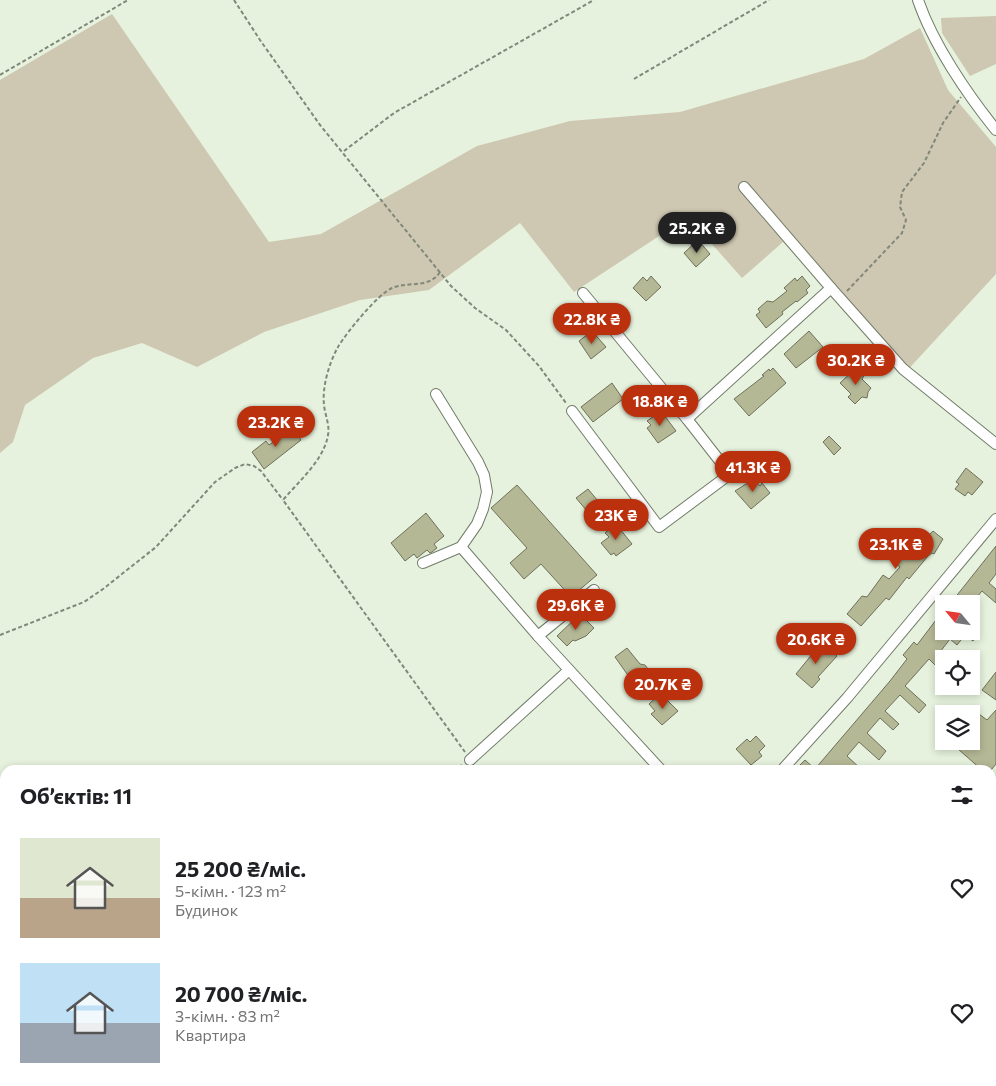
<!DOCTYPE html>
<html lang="uk">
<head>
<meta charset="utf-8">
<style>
  :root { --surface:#fff; --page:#f6f6f6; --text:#202124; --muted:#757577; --accent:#bb310e }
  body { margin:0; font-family:Commissioner,sans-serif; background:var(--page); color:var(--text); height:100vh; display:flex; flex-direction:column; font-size:19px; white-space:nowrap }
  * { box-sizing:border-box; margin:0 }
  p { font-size:16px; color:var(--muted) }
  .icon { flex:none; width:28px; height:28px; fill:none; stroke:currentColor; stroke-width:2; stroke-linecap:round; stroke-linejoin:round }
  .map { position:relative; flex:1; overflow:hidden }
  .panel { position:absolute; left:0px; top:765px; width:996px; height:321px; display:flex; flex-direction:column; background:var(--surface); border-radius:15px 15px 0 0; box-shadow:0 2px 8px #0003 }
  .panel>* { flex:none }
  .needle { width:32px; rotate:299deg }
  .fabs { position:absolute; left:935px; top:595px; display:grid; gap:10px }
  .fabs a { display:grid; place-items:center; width:45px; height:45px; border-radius:0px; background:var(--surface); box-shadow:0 2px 8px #0003; font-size:25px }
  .price { position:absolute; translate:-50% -42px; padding:0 11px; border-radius:18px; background:var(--accent); color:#fff; font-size:16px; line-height:32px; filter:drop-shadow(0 1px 2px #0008) }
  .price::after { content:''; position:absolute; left:50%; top:30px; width:15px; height:11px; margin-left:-8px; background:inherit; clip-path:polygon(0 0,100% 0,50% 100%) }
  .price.current { background:#222; color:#fff }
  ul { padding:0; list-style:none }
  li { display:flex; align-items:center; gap:15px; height:125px; padding:0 20px }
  li span { display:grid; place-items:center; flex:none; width:140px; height:100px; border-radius:0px; color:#555 }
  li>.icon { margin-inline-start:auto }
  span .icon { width:60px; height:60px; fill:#fffc; stroke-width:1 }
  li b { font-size:21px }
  h2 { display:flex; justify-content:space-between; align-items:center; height:60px; padding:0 20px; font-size:21px }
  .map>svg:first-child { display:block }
  .green { fill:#cec7b1 }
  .building { fill:#b5b895; stroke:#6e705c }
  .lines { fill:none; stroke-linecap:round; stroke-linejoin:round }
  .minor-casing { stroke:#727c6a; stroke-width:12 }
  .path { stroke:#80887a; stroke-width:2; stroke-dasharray:4 2.5; stroke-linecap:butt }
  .minor { stroke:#fff; stroke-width:10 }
</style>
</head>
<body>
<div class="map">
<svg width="996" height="1086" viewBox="0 0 996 1086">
  <rect width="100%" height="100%" fill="#e6f2dd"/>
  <g class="green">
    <path d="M112,14l157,228 52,-8 156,-88 93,-25 110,-9 184,-53 56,-31 28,62 48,57v127l-93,101 -120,-133 -41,36 -54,-61 -114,75 -54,-69 -91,67 -69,10 -96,32 -67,35 -55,-24 -49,15 -68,47 -12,37 -13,11v-373z"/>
    <path d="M996,16v48l-26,12 -28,-43 -1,-15z"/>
  </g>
  <g class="building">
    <path d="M698,240l12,14 -14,13 -12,-14z"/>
    <path d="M651,276l10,11 -15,14 -13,-13 10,-11 4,4z"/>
    <path d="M802,276l8,10 -4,4 2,3 -11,9 -1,-1 -14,11 1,2 -17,14 -10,-13 4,-3 -2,-3 9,-8 6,1 14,-11 -3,-3 11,-10 2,3z"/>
    <path d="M592,331l14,16 -15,12 -12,-18z"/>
    <path d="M809,331l14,16 -27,21 -12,-14z"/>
    <path d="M773,368l13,15 -37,33 -15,-17 30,-23 -2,-1 7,-6 1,2z"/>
    <path d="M854,370l4,4 9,-4 -5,9 9,9 -3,4 -1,6 -5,-1 -7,7 -7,-7 3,-3 -11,-11z"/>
    <path d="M612,383l11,16 -30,23 -12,-15z"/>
    <path d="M661,411l15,20 -18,12 -11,-15 4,-3 -4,-4z"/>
    <path d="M293,428l8,12 -37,29 -12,-17 14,-11 3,4z"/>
    <path d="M829,436l12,12 -7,7 -11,-13z"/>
    <path d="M966,468l17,14 -11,13 -4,-3 -3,4 -10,-7 4,-5 -3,-2z"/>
    <path d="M754,479l6,7 2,-3 8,10 -19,16 -16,-18z"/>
    <path d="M517,485l80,90 -26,22 -30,-33 -17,15 -14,-16 17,-15 -36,-40z"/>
    <path d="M588,489l10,12 -11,10 -11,-13z"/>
    <path d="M426,513l18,23 -10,8 3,4 -5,4 -2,1 -3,-3 -10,8 -3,-4 -9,7 -14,-18z"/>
    <path d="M616,524l16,20 -16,12 -2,-3 -3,2 -10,-12 8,-6 -4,-4z"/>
    <path d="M906,529l13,10 7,-7 3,3 4,-4 10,8 -9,15 -2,-1 -4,3 -19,23 -2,-2 -18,23 -3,-2 -25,28 -14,-12 15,-18 5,1 16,-22 6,4 11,-12 -21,-15 11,-14 5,4z"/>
    <path d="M996,546v28l-7,9 7,6v14l-14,-12 -11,13h-21z"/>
    <path d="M578,616l8,4 8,8 -8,8 -11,5 -2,-1 -6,6 -10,-10z"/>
    <path d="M939,616l5,4v11h29l5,4 -5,6 -8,-6 -8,10 -7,-6 -10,13 4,4v18l-15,-15 -24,27 21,19 -7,8 -19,-18 -15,16 14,13 -6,6 -13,-12 -13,15 19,18 -7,9 -20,-18 -12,14 15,14h-59l-4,-4 6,-6 10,9 75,-88 17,-22 -4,-4 11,-13 3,3z"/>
    <path d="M822,642l15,14 -19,21 2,2 -8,9 -16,-14z"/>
    <path d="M627,648l13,16 5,1 3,4v8l-4,3 -9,3 -3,-2 -17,-24z"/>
    <path d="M996,672v28l-14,-10z"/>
    <path d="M658,696l6,6 3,-2 11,11 -16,14 -11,-11 4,-3 -6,-7z"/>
    <path d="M996,710v54l-5,6h-9l-24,-21 8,-8h5v-6l8,-9 -6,-5 6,-7 8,6z"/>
    <path d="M756,736l9,10 -6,6 3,4 -11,9 -15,-16 11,-10 3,3z"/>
  </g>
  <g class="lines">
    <g class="minor-casing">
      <g id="minor">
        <path d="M918,0c15,44 49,94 78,130"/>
        <path d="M744,187l87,101"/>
        <path d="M572,411l87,116 71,-53 -43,-55 -104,-126"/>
        <path d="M687,419l144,-131 72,81 93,75"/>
        <path d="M461,547l77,89 123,134"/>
        <path d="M423,563l38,-16 16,-23 6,-15 4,-17 -3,-17 -6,-13 -42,-68"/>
        <path d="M538,636l56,-46"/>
        <path d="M470,760l99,-90"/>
        <path d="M782,770l65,-72 149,-179"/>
        <path d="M991,794l5,-6"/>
        <path d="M991,1044l5,-5"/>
        <path d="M214,1081l3,5"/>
        <path d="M388,1081l4,5"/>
        <path d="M592,1081l5,5"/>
        <path d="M711,1081l4,5"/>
        <path d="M57,1086l21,-5"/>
        <path d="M954,1086l4,-5"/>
      </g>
    </g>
    <g class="path">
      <path d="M234,0l26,40 60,85 131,161 24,22 31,22 33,36 27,37"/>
      <path d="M0,75l128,-75"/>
      <path d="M634,79l135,-79"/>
      <path d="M344,151l50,-38 200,-113"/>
      <path d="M440,272c-11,17 -31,9 -48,16 -14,6 -46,45 -54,59 -9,16 -16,40 -14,58 1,10 6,20 4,30 -4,25 -29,46 -45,65l182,252"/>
      <path d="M847,291l55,-58 4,-13 -6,-13 2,-15 22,-29 19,-40 18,-26"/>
      <path d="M0,635l84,-33 19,-13 53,-42 59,-65 20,-14 10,-4 9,2 7,5 22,29"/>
      <path d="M453,770l9,-5"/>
      <path d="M0,953l5,-2"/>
    </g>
    <use href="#minor" class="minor"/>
  </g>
</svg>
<div class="fabs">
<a><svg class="needle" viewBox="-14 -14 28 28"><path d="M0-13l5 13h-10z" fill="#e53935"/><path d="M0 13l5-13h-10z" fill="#757577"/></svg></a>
<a><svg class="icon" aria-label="locate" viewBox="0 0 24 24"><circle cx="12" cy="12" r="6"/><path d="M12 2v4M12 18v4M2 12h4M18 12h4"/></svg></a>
<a><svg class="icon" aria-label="layers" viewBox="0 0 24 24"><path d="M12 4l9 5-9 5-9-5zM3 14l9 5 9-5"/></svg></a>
</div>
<b class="price current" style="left:697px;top:254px">25.2K ₴</b>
<b class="price" style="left:592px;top:345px">22.8K ₴</b>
<b class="price" style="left:856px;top:386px">30.2K ₴</b>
<b class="price" style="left:660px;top:427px">18.8K ₴</b>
<b class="price" style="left:276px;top:448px">23.2K ₴</b>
<b class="price" style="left:753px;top:493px">41.3K ₴</b>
<b class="price" style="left:616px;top:541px">23K ₴</b>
<b class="price" style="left:896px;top:570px">23.1K ₴</b>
<b class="price" style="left:576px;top:631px">29.6K ₴</b>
<b class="price" style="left:816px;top:665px">20.6K ₴</b>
<b class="price" style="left:663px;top:710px">20.7K ₴</b>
<section class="panel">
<h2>Об’єктів: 11<svg class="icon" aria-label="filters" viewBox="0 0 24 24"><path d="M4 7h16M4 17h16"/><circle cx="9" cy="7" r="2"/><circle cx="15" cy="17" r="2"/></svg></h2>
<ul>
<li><span style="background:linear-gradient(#dfe7d0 60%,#b9a48a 0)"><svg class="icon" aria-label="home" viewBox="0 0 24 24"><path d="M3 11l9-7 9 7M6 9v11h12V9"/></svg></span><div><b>25 200 ₴/міс.</b><p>5-кімн. · 123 m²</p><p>Будинок</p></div><svg class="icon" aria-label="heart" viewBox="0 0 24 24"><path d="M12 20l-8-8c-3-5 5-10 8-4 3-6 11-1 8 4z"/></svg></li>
<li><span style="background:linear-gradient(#bfe0f5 60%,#9aa5b1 0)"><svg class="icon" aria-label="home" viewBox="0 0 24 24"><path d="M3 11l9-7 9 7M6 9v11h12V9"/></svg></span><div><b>20 700 ₴/міс.</b><p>3-кімн. · 83 m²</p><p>Квартира</p></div><svg class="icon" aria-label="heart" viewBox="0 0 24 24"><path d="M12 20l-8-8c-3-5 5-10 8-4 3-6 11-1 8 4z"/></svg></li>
</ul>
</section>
</div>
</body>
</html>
